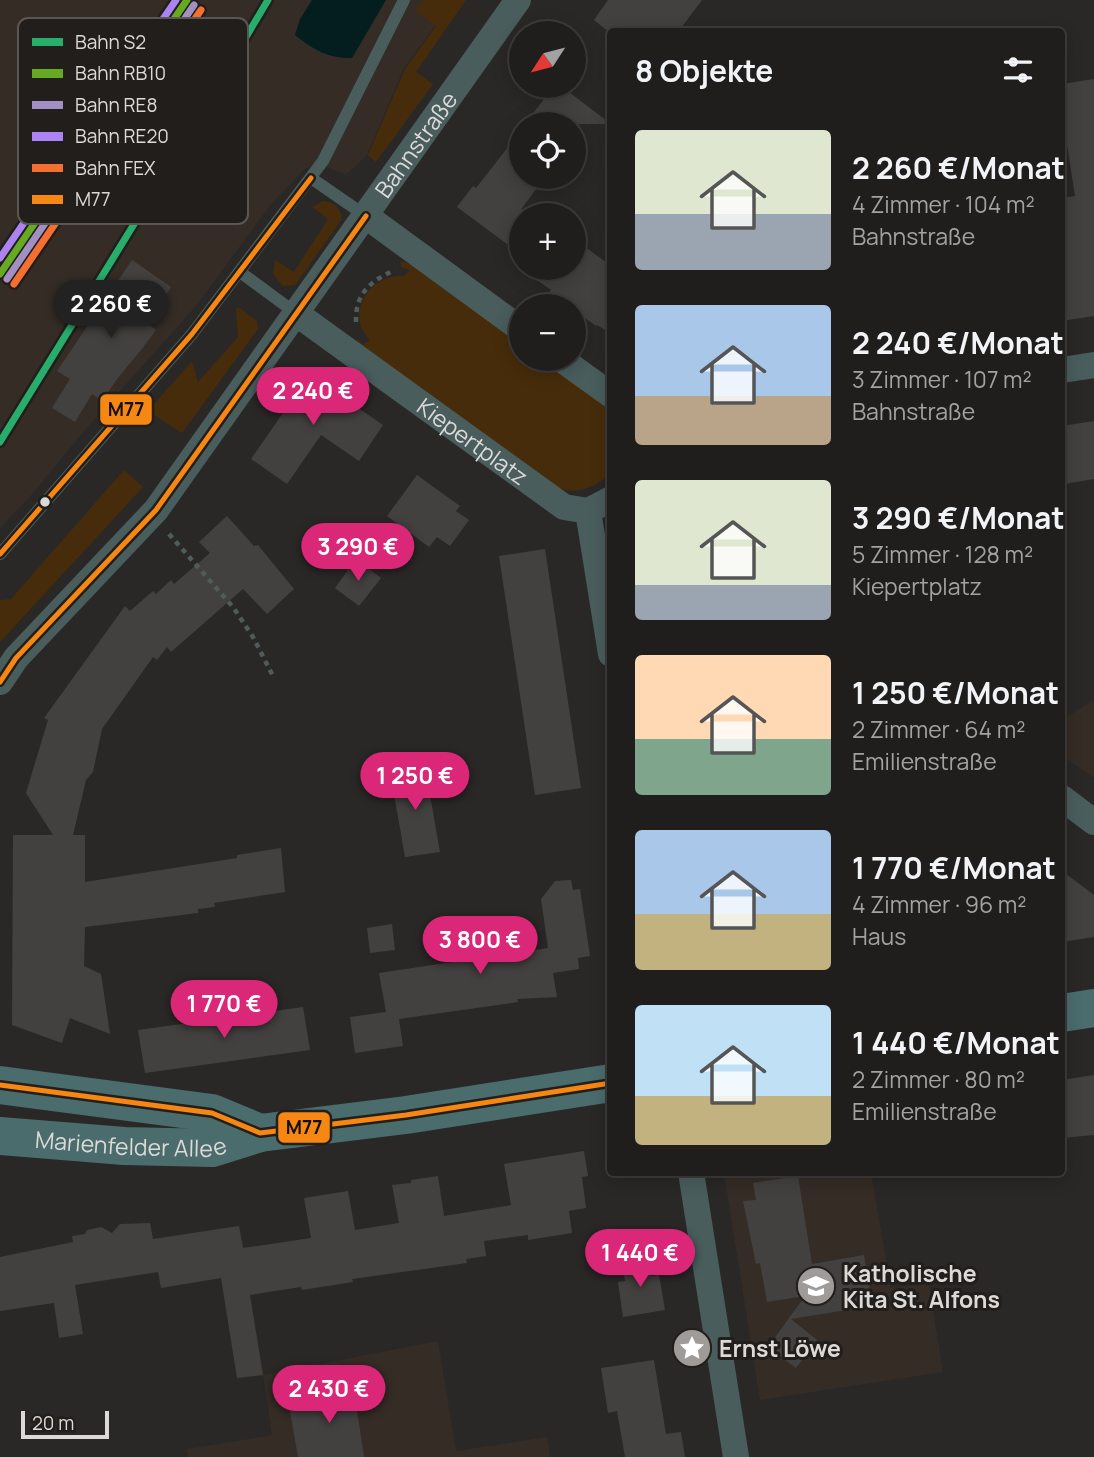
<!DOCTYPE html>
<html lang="de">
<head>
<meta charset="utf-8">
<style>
  :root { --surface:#201e1c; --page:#2d2b29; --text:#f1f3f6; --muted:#a2a2a3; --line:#3d3c3b; --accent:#db2777 }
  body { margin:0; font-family:Manrope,sans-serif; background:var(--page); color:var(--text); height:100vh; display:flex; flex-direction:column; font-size:26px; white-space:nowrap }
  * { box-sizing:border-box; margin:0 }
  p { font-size:23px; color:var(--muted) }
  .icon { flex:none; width:38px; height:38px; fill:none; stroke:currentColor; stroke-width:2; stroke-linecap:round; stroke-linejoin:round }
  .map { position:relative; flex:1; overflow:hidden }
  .details { position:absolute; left:607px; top:28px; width:458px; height:1148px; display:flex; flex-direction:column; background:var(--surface); border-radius:7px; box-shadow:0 4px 18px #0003,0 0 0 2px var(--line) }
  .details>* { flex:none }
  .needle { width:46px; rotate:234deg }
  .tools { position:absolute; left:509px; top:21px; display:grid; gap:14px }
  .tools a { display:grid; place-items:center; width:77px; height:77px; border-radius:50%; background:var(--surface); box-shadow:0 4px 18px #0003,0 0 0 2px var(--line); font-size:35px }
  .scale { position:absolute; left:21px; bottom:18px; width:88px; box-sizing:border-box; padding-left:7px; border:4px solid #dcd9d7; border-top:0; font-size:19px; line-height:24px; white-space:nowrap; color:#dcd9d7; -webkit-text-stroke:5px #221e1b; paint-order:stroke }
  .price { position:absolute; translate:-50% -60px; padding:0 16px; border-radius:24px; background:var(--accent); color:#fff; font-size:23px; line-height:46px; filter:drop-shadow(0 2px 4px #0008) }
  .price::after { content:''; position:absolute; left:50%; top:42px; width:21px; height:16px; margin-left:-10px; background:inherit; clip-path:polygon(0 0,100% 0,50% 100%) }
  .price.on { background:#222; color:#fff }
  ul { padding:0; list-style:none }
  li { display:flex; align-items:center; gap:21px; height:175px; padding:0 28px }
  li span { display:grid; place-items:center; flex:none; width:196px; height:140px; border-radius:7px; color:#555 }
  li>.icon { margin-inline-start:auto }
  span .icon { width:84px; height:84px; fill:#fffc; stroke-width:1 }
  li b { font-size:30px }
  h2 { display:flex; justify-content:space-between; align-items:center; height:84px; padding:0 28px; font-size:30px }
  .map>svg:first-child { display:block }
  .built { fill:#342c25 }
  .green { fill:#462c0a }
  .water { fill:#041d1e }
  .building { fill:#43413f }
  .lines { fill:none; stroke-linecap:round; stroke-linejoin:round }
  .path { stroke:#505c5c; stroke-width:4.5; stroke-dasharray:5 5; stroke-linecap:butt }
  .service { stroke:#495d5d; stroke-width:12 }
  .minor { stroke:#495d5d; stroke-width:26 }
  .primary { stroke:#4a6c6d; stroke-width:38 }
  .bus-1-casing { stroke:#221e1b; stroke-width:10 }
  .bus-1 { stroke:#f68712; stroke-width:5 }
  .rail-1-casing { stroke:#221e1b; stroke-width:12 }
  .rail-2-casing { stroke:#221e1b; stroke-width:12 }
  .rail-3-casing { stroke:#221e1b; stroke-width:12 }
  .rail-4-casing { stroke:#221e1b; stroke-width:12 }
  .rail-5-casing { stroke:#221e1b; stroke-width:12 }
  .rail-1 { stroke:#27ad6c; stroke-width:7 }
  .rail-2 { stroke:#6a2; stroke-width:7 }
  .rail-3 { stroke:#a290c4; stroke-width:7 }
  .rail-4 { stroke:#ab83f2; stroke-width:7 }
  .rail-5 { stroke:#f46f30; stroke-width:7 }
  .bus-dot { fill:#dcd9d7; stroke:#221e1b; stroke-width:2.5 }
  .labels { text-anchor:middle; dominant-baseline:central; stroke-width:6; stroke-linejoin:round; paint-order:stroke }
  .street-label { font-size:23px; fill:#dcd9d7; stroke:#221e1b }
  .poi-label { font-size:23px; font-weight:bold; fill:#dcd9d7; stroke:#221e1b; text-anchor:start }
  .key { fill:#221e1b; stroke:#5a5653; stroke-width:2 }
  .key-label { font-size:19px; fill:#dcd9d7 }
  .line-badge { stroke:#221e1b; stroke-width:2.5 }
  .pale-badge-label { font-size:19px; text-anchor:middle; font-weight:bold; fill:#111 }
</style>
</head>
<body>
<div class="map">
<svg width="1094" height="1457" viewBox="0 0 1094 1457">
  <rect width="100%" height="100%" fill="#2a2826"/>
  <g class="built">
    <path d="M0,0h454l-50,68 -37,87 -21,20 -21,-9 -19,2 -35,36 -75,102 -111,124 -56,68 -29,30z"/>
    <path d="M1094,700v78l-32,-23v-35z"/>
    <path d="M724,1173h147l20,115 38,-4 14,88 -183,28z"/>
    <path d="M438,1341l18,110 91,-14 3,20h-362l-1,-8 85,-14 -9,-60z"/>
  </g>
  <g class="green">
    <path d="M423,0h43l-50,72 17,12 -57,78 -8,-7 37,-86 31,-43 -20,-15z"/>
    <path d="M323,201c11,1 18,7 19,18l-44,62 -3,4 -12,1 -10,-12 2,-14 19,12 34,-53 -16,-12z"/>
    <path d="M401,261l12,4 108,76 1,18h23l66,50v63c-16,17 -35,23 -57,15l-200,-145 4,-3 5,6 7,-5c-27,-26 1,-67 34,-64l6,-6 -9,-3z"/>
    <path d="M236,308h4l17,13 1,8 -76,104 -34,-22 44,-50 6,21 40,-45z"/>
    <path d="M124,470l19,17 -143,155v-42l11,-1z"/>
  </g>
  <path class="water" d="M312,0h74l-34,58c-25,0 -38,-8 -57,-23l5,-16z"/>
  <g class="building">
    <path d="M608,0h94l-24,32h-69l-15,-12z"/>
    <path d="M1094,79v237l-32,5v-123l13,-2 -8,-52 -1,-4 -4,1v-57z"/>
    <path d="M554,86h7l50,38h-86z"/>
    <path d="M522,129v48h23l-23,31v17l-15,19 -50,-37 16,-21 3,2z"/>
    <path d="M584,246l27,20v68l-14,-9 -1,1 -22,-16v-4h-5l-20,-14 2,-2 -31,-22h54v-8z"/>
    <path d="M132,260l39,27 -23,37 8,6 -15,20 -24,29 -15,22 -10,-7 -17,28 -23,-14 18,-29 -13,-8z"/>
    <path d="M300,368l83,57 -24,36 -38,-26 -34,49 -36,-25 34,-49 -9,-6z"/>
    <path d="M1094,421v58l-30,5 -2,-58z"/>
    <path d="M417,475l43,31 -4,5 13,9 -19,26 -13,-9 -8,10 -42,-31z"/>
    <path d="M227,516l27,30 4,-1 36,44 -27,25 -24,-25 -72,63 -4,-5 -10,13 -4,-3 -51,72 -9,43 -7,8 -13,55h12v47l152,-24v-3l44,-7 4,44 -71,11 1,4 -17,2v4l-113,14 -1,39 17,8 9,60 -40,-16 -8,25 -50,-18 1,-190h40l-27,-42 22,-73 -4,-2 81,-112 5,5 23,-20 3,3 15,-14 3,4 36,-31 -11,-11z"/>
    <path d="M545,549l36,239 -46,7 -36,-239z"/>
    <path d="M356,559l25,19 -22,28 -24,-18z"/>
    <path d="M425,766l15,86 -35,5 -15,-86z"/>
    <path d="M1062,871l32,24v42l-32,5z"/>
    <path d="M571,880l2,10 7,-1 10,67 -12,2 1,11 -26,4 4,24 -40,2 1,3 -119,17 4,27 -48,7 -5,-36 36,-5 -7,-39 169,-25 -7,-49 14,-18z"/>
    <path d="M392,924l3,26 -25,3 -3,-25z"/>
    <path d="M303,1007l7,43 -165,23 -7,-43z"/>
    <path d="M1094,1075v60l-32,3v-58z"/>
    <path d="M584,1151l4,25 -6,1 4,31 -17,3 3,22 -44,7v-5l-44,6 2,15 -20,3 1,4 -115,16 1,3 -51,8 -1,-3 -51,8 13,80 -26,3 -16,-100 -60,10 -3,-16 -83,13 8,49 -24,4 -5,-35 -54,8v-54l73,-15 -1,-6 13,-2 2,-4 14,-3 11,6 8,-9 30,-1 3,16 86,-13 4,22 68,-10 -7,-40 44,-7 7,39 44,-7 -7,-38 19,-2v-3l27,-4 6,40 67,-11 -7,-41z"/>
    <path d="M798,1176l14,88 52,-9 8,51 -81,13 26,21 -21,28 -28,-21 37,-51 -38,6 -7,-39 -4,1 -13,-63 13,-1 -3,-17z"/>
    <path d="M648,1257l3,19 8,-1 6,35 -42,7 -5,-35 7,-1 -4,-20z"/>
    <path d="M654,1360l12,74 15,-2 4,25h-60l-8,-46 -9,2 -7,-45z"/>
    <path d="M353,1384l11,73h-66l-8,-46 22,-3 -2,-18z"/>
  </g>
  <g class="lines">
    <g class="path">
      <path d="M356,322c-1,-28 14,-41 39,-52"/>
      <path d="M169,534l64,73 20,30 20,39"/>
    </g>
    <g class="service">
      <path d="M311,178l55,38"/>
      <path d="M240,272l57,42"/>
      <path d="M0,554l192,-220 131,-173 81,-161"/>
    </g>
    <g class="minor">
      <path d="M366,216l156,114"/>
      <path id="s1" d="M297,314l267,193 24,4 23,-12"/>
      <path d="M561,359l50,36"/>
      <path d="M1062,370l32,-5"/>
      <path d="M588,511l23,143"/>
      <path id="s2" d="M0,682l16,-24 140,-148 362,-510"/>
      <path d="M1062,798l32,24"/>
      <path d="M691,1172l45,285"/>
    </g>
    <g class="primary">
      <path d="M1062,1013l32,-5"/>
      <path d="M0,1085l212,28 48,20"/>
      <path id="s3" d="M0,1136l124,10 88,2 48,-15 146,-18 205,-32"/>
    </g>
    <g class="bus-1-casing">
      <g id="bus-1">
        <path d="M0,554l192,-220 119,-156"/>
        <path d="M0,682l16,-24 140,-148 210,-294"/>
        <path d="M0,1085l212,28 48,20 146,-18 205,-32"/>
      </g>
    </g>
    <use href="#bus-1" class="bus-1"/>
    <g class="rail-1-casing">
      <path id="rail-1" d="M0,442l147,-239 121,-203"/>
    </g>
    <g class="rail-2-casing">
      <path id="rail-2" d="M0,274l187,-274"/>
    </g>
    <g class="rail-3-casing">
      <path id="rail-3" d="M7,279l187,-274"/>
    </g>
    <g class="rail-4-casing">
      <path id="rail-4" d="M0,258l176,-258"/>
    </g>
    <g class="rail-5-casing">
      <path id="rail-5" d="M14,284l187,-274"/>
    </g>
    <use href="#rail-1" class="rail-1"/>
    <use href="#rail-2" class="rail-2"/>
    <use href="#rail-3" class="rail-3"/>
    <use href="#rail-4" class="rail-4"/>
    <use href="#rail-5" class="rail-5"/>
  </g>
  <defs>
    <g id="school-disc" transform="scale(2.0125)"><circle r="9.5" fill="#9e9b99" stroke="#221e1b"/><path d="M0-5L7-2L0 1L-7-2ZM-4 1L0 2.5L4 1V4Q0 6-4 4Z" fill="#fff"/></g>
    <g id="sight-disc" transform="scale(2.0125)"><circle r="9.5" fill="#9e9b99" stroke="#221e1b"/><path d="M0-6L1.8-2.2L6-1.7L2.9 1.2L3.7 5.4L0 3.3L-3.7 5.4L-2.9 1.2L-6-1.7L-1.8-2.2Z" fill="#fff"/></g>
  </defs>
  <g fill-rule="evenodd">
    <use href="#school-disc" x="816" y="1286"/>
    <use href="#sight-disc" x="692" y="1348"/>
  </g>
  <circle class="bus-dot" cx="45" cy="502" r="6"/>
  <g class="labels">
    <g class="street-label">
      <text stroke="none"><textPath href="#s2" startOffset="681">Bahnstraße</textPath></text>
      <text stroke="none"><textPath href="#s1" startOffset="217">Kiepertplatz</textPath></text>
      <text stroke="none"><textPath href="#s3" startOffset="131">Marienfelder Allee</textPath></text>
    </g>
    <g class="poi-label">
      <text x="843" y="1273">Katholische<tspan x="843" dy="26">Kita St. Alfons</tspan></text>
      <text x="719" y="1348">Ernst Löwe</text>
    </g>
  </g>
  <rect x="18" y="18" width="230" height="206" rx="10" class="key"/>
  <rect x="32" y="38" width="31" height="8" fill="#27ad6c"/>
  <rect x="32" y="69" width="31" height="9" fill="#6a2"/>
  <rect x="32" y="101" width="31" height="8" fill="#a290c4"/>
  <rect x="32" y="132" width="31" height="9" fill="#ab83f2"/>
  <rect x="32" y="164" width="31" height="8" fill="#f46f30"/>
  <rect x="32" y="195" width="31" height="9" fill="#f68712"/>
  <g class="key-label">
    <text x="75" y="49">Bahn S2</text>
    <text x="75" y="80">Bahn RB10</text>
    <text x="75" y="112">Bahn RE8</text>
    <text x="75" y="143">Bahn RE20</text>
    <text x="75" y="175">Bahn FEX</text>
    <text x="75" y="206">M77</text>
  </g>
  <g class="line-badge">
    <rect x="99" y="393" width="54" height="33" rx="7" fill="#f68712"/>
    <rect x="277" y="1111" width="54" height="33" rx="7" fill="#f68712"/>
  </g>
  <g class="pale-badge-label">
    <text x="126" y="416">M77</text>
    <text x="304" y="1134">M77</text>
  </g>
</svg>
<div class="tools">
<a><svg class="needle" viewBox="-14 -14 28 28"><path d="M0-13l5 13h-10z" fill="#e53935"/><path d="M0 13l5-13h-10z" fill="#a2a2a3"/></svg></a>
<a><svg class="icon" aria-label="locate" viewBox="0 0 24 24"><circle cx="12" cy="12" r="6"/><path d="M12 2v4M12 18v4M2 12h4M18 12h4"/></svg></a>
<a>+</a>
<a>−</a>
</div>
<div class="scale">20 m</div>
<b class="price on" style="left:111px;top:340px">2 260 €</b>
<b class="price" style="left:313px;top:427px">2 240 €</b>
<b class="price" style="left:358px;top:583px">3 290 €</b>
<b class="price" style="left:415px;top:812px">1 250 €</b>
<b class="price" style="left:480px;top:976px">3 800 €</b>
<b class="price" style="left:224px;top:1040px">1 770 €</b>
<b class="price" style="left:640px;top:1289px">1 440 €</b>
<b class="price" style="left:329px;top:1425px">2 430 €</b>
<section class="details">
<h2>8 Objekte<svg class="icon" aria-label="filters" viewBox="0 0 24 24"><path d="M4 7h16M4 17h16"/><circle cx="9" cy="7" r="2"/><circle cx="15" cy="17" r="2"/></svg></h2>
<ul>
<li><span style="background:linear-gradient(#dfe7d0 60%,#9aa5b1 0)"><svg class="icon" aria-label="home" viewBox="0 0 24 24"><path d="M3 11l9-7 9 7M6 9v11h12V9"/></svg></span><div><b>2 260 €/Monat</b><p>4 Zimmer · 104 m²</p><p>Bahnstraße</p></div></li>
<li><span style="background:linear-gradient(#a9c7e8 65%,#b9a48a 0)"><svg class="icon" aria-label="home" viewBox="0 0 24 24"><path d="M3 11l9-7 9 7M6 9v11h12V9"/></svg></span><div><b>2 240 €/Monat</b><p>3 Zimmer · 107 m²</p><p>Bahnstraße</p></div></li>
<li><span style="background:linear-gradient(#dfe7d0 75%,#9aa5b1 0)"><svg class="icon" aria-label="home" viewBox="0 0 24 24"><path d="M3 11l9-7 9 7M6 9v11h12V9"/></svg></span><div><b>3 290 €/Monat</b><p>5 Zimmer · 128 m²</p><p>Kiepertplatz</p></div></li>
<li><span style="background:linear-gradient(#ffd9b3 60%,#7fa58c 0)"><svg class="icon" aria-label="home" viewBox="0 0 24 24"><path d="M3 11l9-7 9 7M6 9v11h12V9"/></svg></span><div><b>1 250 €/Monat</b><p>2 Zimmer · 64 m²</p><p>Emilienstraße</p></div></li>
<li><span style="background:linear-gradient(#a9c7e8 60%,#c2b280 0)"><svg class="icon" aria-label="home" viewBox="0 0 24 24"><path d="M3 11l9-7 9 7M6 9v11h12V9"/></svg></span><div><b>1 770 €/Monat</b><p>4 Zimmer · 96 m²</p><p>Haus</p></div></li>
<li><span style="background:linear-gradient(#bfe0f5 65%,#c2b280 0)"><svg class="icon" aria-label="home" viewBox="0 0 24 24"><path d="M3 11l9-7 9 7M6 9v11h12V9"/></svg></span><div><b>1 440 €/Monat</b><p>2 Zimmer · 80 m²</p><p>Emilienstraße</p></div></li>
</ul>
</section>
</div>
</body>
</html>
